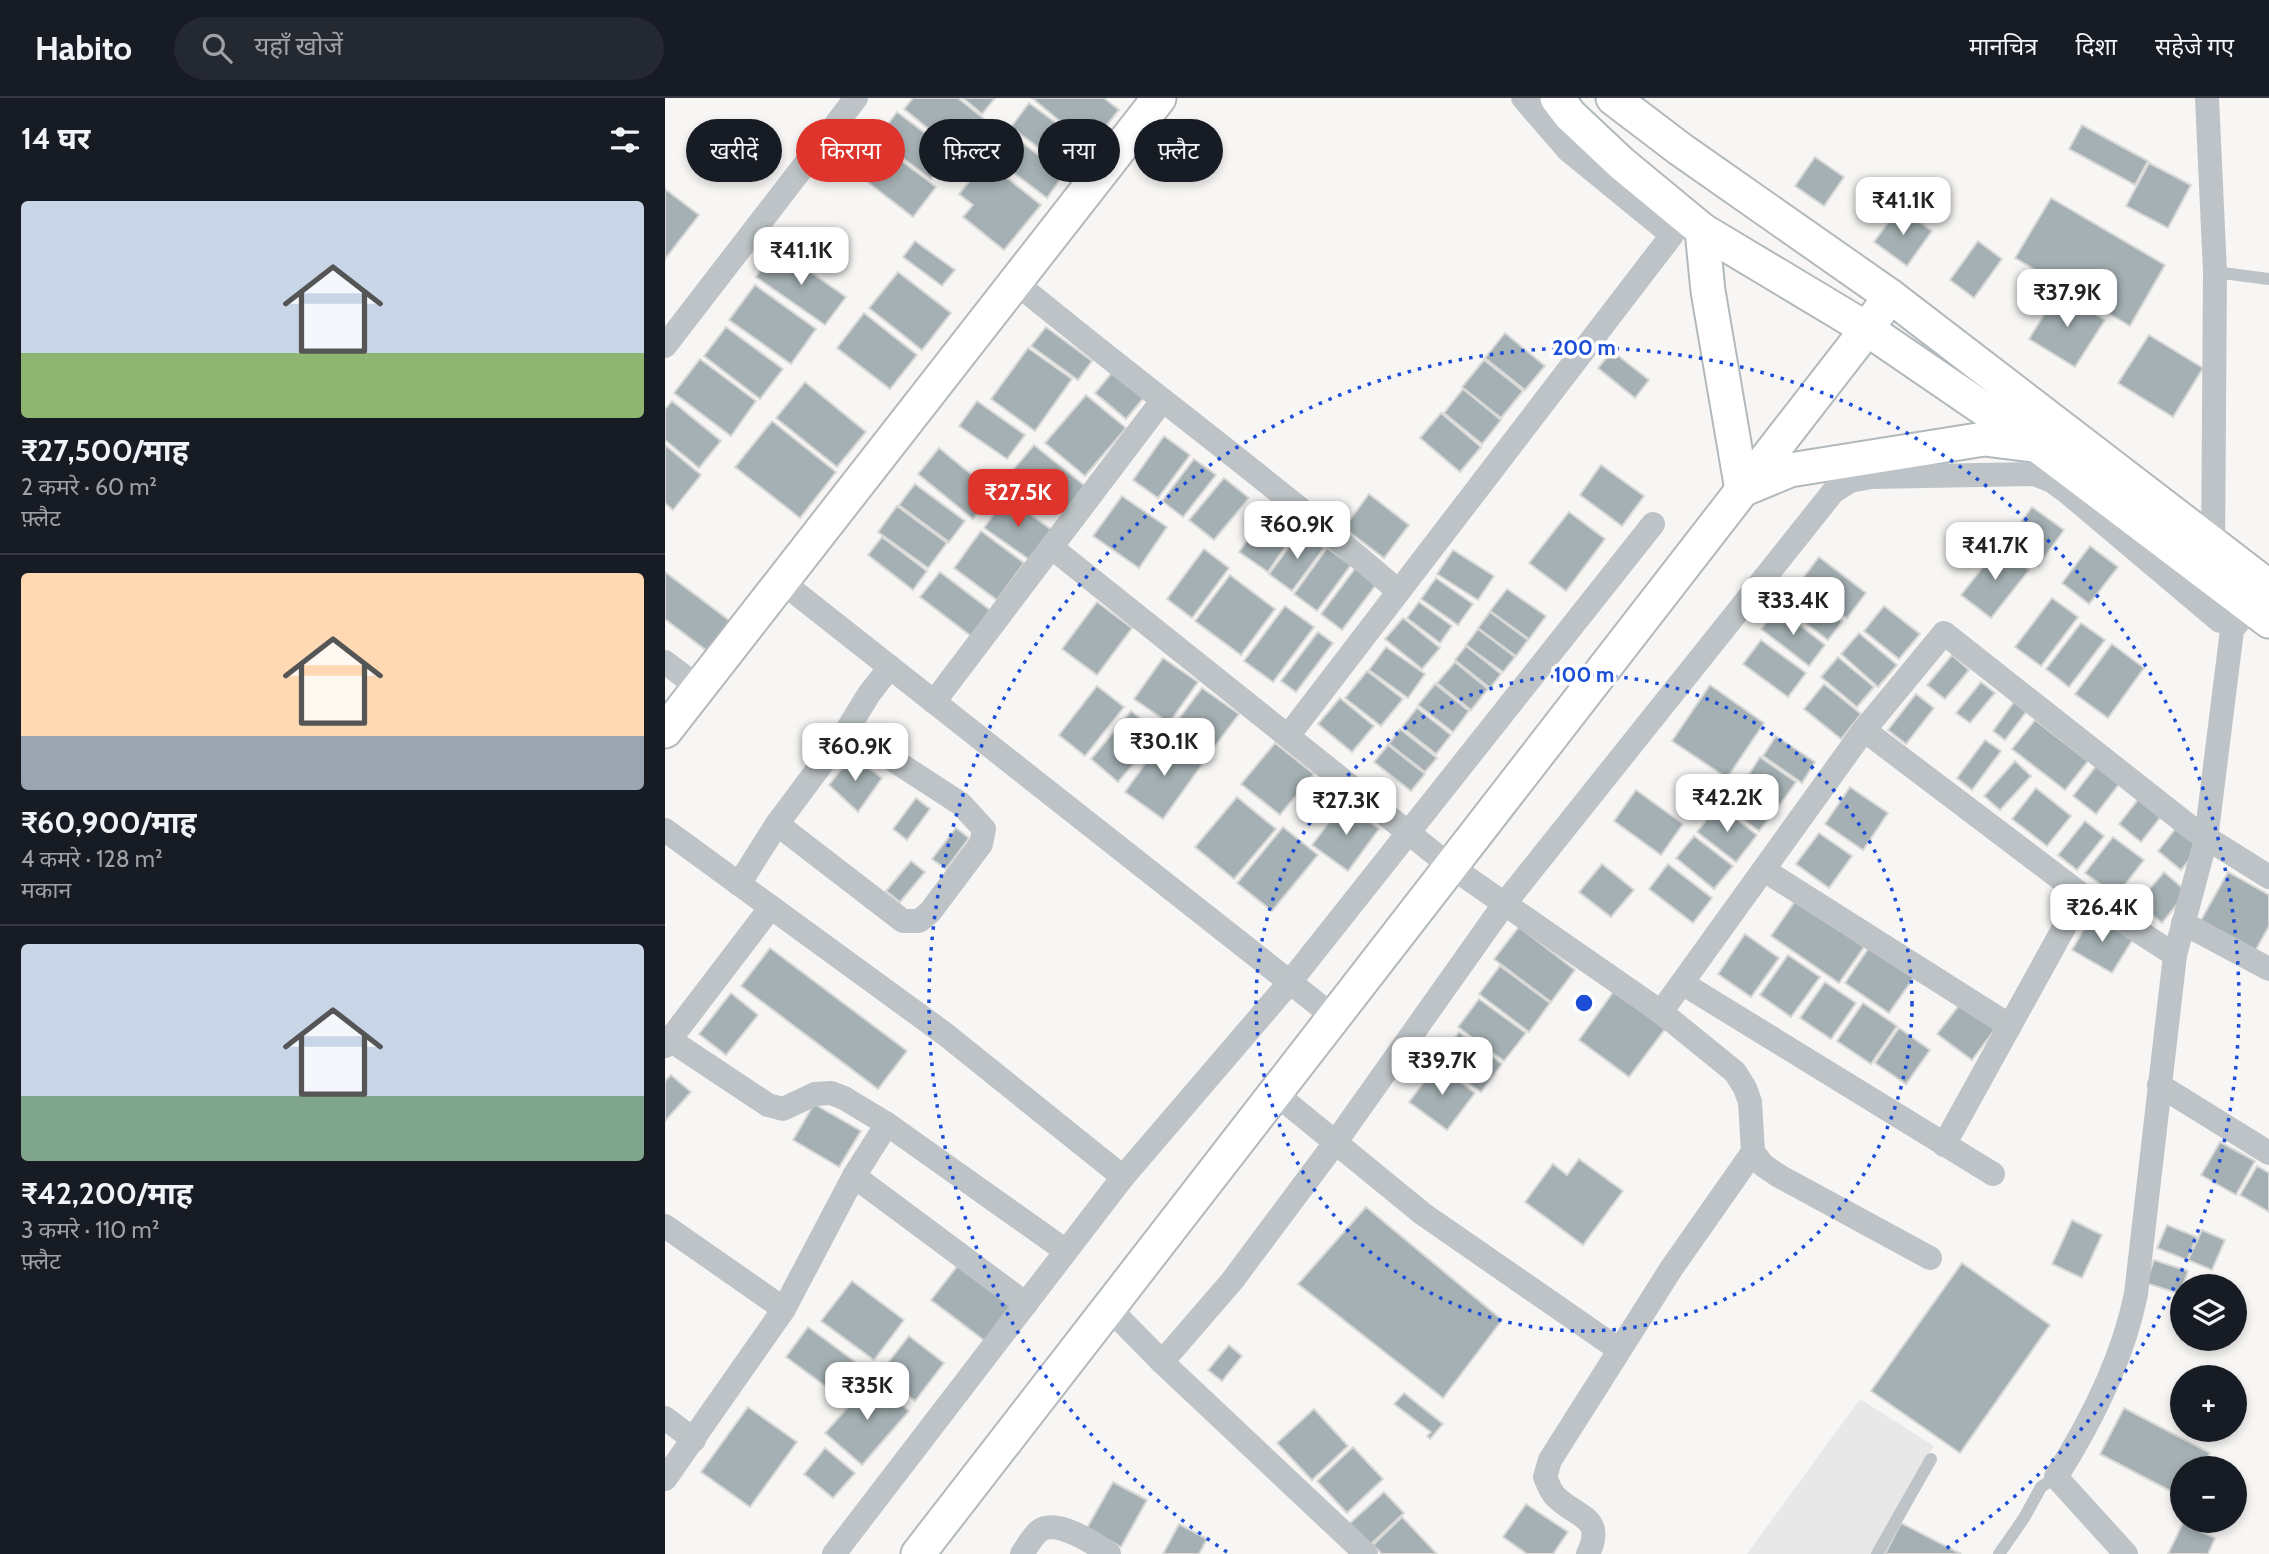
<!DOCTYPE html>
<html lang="hi">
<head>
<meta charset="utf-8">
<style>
  :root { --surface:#171b24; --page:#242831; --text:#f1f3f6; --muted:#9ea1a6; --line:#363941; --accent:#de342c }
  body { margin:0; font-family:Cabin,"Noto Sans Devanagari",sans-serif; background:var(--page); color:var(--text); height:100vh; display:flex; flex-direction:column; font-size:26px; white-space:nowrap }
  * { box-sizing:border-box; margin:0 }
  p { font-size:23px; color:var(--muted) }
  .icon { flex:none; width:38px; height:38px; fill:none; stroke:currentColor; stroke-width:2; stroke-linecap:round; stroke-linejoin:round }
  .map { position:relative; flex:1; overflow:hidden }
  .details { display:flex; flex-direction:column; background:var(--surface); width:665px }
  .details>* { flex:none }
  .banner { position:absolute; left:21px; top:21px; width:665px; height:63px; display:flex; gap:14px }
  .tools { position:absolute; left:1505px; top:1176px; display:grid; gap:14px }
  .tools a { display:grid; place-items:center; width:77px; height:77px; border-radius:50%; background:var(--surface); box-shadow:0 4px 10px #0003; font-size:35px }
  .price { position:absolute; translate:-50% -60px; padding:0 16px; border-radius:14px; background:#fff; color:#222; font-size:23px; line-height:46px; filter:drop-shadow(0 2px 4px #0008) }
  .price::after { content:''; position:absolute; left:50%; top:42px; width:21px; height:16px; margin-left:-10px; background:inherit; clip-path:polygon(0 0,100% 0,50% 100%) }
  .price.current { background:var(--accent); color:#fff }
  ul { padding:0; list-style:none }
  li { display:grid; align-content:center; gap:14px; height:371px; padding:0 21px }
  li+li { border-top:2px solid var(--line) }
  li span { display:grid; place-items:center; height:217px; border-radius:7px; color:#555 }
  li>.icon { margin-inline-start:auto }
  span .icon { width:126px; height:126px; fill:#fffc; stroke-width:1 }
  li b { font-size:30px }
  h2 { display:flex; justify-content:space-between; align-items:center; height:84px; padding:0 21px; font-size:30px }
  .chip { padding:0 24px; border-radius:32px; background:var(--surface); box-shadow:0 4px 10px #0003; font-size:24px; line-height:63px }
  .chip.current { background:var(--accent); color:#fff }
  header { display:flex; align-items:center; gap:42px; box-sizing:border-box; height:98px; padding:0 35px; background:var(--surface); border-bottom:2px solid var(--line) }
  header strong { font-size:33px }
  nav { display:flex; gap:38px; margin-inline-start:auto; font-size:24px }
  .search { width:490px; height:63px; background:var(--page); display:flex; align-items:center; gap:18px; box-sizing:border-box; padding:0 24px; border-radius:38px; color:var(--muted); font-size:26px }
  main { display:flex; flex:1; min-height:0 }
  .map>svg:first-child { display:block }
  .built { fill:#e7e8e7 }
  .building { fill:#a4b0b3; stroke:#d8d8d6; stroke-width:2 }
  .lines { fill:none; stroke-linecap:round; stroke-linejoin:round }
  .secondary-casing { stroke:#b2b9bc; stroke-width:37 }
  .lane { stroke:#bdc3c6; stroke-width:12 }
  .street { stroke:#bdc3c6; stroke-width:24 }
  .secondary { stroke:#fff; stroke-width:33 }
  .ring { fill:none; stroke:#1d4ed8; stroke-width:3.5; stroke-dasharray:3.5 7 }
  .centre { fill:#1d4ed8; stroke:#fff; stroke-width:3.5 }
  .ring-label { font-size:21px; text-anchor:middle; font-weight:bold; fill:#1d4ed8; stroke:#fff; stroke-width:7; stroke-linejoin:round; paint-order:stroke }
</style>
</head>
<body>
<header>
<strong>Habito</strong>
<div class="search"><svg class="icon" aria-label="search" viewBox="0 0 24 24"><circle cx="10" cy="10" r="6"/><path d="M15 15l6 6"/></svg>यहाँ खोजें</div>
<nav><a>मानचित्र</a><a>दिशा</a><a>सहेजे गए</a></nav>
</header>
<main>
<section class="details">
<h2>14 घर<svg class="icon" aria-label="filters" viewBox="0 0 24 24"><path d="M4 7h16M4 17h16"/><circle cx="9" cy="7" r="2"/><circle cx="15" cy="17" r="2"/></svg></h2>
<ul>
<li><span style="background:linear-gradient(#c9d6e8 70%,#8fb573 0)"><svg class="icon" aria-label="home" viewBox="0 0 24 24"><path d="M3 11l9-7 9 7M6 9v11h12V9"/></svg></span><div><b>₹27,500/माह</b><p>2 कमरे · 60 m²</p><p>फ़्लैट</p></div></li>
<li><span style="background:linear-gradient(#ffd9b3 75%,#9aa5b1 0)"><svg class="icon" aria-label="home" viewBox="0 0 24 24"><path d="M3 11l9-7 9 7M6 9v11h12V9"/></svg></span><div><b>₹60,900/माह</b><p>4 कमरे · 128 m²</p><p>मकान</p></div></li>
<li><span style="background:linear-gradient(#c9d6e8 70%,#7fa58c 0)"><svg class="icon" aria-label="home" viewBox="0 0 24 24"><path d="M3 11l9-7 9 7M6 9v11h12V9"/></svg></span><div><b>₹42,200/माह</b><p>3 कमरे · 110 m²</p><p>फ़्लैट</p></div></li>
</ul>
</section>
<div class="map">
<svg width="1604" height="1456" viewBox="0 0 1604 1456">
  <rect width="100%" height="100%" fill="#f7f6f4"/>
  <path class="built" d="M1195,1301l74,47 -63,108h-124z"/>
  <g class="building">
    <path d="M248,0h45l30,24 -27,33 -57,-46z"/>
    <path d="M298,0h32l-13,16z"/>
    <path d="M367,0h72l15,12 -29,36z"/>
    <path d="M364,5l53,39 -19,24 -52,-39z"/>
    <path d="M232,14l53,40 -19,27 -54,-40z"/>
    <path d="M1417,27l66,36 -13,24 -66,-36z"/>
    <path d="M341,33l58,43 -17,24 -58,-44z"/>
    <path d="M209,42l62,47 -23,30 -61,-47z"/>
    <path d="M1150,59l29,20 -20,29 -29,-20z"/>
    <path d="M321,63l55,44 -37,45 -41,-33 10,-12 -14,-11z"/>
    <path d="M1484,65l42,22 -23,43 -42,-22z"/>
    <path d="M0,91l34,26 -34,44z"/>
    <path d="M1386,100l114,67 -35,61 -115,-68z"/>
    <path d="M1234,110l33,23 -25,35 -33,-24z"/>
    <path d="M250,143l40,29 -13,16 -39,-29z"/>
    <path d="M1313,143l24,18 -28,39 -24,-18z"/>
    <path d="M111,150l70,49 -21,28 -69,-48z"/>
    <path d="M233,174l53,41 -29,37 -53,-42z"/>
    <path d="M90,187l61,44 -25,35 -62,-44z"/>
    <path d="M1393,194l47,28 -30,47 -46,-28z"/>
    <path d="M199,215l53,42 -27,34 -53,-41z"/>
    <path d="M61,229l57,42 -23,30 -56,-43z"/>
    <path d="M381,229l46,34 -14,19 -47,-34z"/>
    <path d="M840,235l40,33 -20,24 -40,-32z"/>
    <path d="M1484,237l54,33 -30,49 -55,-34z"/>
    <path d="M363,250l44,31 -37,52 -44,-32z"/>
    <path d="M947,253l37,29 -14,18 -37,-30z"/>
    <path d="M35,261l56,42 -25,35 -57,-43z"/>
    <path d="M819,262l39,31 -22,27 -39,-31z"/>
    <path d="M450,271l31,26 -20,24 -31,-26z"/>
    <path d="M140,284l61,50 -29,35 -61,-49z"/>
    <path d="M798,291l38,31 -19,24 -38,-31z"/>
    <path d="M421,297l40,33 -41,48 -40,-33z"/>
    <path d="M7,303l49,40 -22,27 -34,-28v-31z"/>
    <path d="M312,303l48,34 -18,24 -48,-33z"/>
    <path d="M776,315l40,34 -21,25 -40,-34z"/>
    <path d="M107,323l64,51 -36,46 -65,-51z"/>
    <path d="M499,338l26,19 -32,43 -25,-18z"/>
    <path d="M0,347l36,30 -28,35 -8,-7z"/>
    <path d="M369,347l51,41 -21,26 -51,-42z"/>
    <path d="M274,350l55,45 -21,26 -55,-45z"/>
    <path d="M529,361l22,16 -33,42 -21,-16z"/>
    <path d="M936,367l43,31 -22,30 -42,-31z"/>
    <path d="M559,380l25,20 -35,42 -25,-20z"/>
    <path d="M250,386l50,37 -16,21 -50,-37z"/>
    <path d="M704,396l40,31 -25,33 -40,-30z"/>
    <path d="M457,398l45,31 -28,41 -46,-32z"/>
    <path d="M341,399l46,33 -22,30 -46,-32z"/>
    <path d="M232,408l50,37 -19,25 -50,-36z"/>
    <path d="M1367,409l32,23 -26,36 -32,-24z"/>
    <path d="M605,410l28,20 -30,44 -29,-20z"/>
    <path d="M904,414l36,27 -39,52 -37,-28z"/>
    <path d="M316,433l43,32 -27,37 -43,-32z"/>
    <path d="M636,433l23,17 -32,43 -23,-17z"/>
    <path d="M217,439l45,34 -14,19 -45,-35z"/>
    <path d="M1425,448l28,21 -29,37 -27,-21z"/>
    <path d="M1334,449l30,23 -38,48 -30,-23z"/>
    <path d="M662,450l24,17 -34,46 -23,-17z"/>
    <path d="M539,451l25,19 -37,50 -25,-19z"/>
    <path d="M788,452l41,26 -16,24 -41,-26z"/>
    <path d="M1154,459l47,36 -19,25 -47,-36z"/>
    <path d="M692,468l21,16 -36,48 -21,-16z"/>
    <path d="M0,474l69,52 -23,30 -46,-35z"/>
    <path d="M275,474l50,38 -19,26 -51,-39z"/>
    <path d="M565,477l45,34 -34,46 -46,-34z"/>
    <path d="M771,480l37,26 -15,21 -37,-26z"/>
    <path d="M1133,489l44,35 -14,18 -45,-34z"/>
    <path d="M842,491l39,27 -17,23 -39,-28z"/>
    <path d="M1387,500l26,19 -37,49 -26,-19z"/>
    <path d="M432,504l35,26 -35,47 -35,-26z"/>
    <path d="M754,504l33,24 -12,17 -33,-25z"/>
    <path d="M620,508l29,21 -41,55 -29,-21z"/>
    <path d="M1219,508l36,28 -21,25 -35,-28z"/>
    <path d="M1113,510l47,37 -16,21 -48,-37z"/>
    <path d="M825,514l38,28 -12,16 -38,-28z"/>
    <path d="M738,520l37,30 -18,21 -37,-30z"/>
    <path d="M1416,525l24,17 -36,47 -23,-18z"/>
    <path d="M813,531l37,28 -12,15 -37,-27z"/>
    <path d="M653,534l15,11 -37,49 -15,-11z"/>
    <path d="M1194,535l38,32 -19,22 -37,-33z"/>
    <path d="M1096,542l45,33 -18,24 -45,-33z"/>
    <path d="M1447,546l32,24 -36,50 -33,-24z"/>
    <path d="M801,548l35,28 -11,14 -35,-28z"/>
    <path d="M721,549l39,27 -17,24 -39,-28z"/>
    <path d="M1287,557l17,15 -24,29 -18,-14z"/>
    <path d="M1173,559l36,30 -17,20 -36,-30z"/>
    <path d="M498,560l35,24 -29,41 -35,-24z"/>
    <path d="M790,564l33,27 -17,21 -34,-27z"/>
    <path d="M702,573l36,28 -22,27 -36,-28z"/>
    <path d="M1316,584l14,11 -25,30 -14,-10z"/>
    <path d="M770,586l34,27 -16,21 -35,-27z"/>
    <path d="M1159,586l37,30 -20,25 -37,-30z"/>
    <path d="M1045,587l54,38 -37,55 -55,-37z"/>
    <path d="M432,588l27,21 -39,49 -26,-21z"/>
    <path d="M537,590l37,26 -31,41 -36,-27z"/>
    <path d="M1251,596l18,14 -28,36 -18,-14z"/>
    <path d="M675,600l34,28 -22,26 -34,-28z"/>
    <path d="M1349,604l12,10 -21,28 -12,-9z"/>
    <path d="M752,610l34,27 -15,19 -34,-27z"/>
    <path d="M466,613l28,22 -41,49 -27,-23z"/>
    <path d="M1370,622l53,41 -23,29 -53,-41z"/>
    <path d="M735,631l37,29 -12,14 -36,-28z"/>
    <path d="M500,638l38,27 -40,56 -38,-27z"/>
    <path d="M1111,638l39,26 -13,21 -39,-27z"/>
    <path d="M1320,642l16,11 -29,39 -15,-12z"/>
    <path d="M610,645l39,31 -34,41 -39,-31z"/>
    <path d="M723,647l37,29 -14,17 -37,-29z"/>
    <path d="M187,658l30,22 -24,34 -29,-27z"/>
    <path d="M1095,659l36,25 -17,24 -35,-24z"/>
    <path d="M1350,663l16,15 -31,34 -16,-14z"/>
    <path d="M1432,667l23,18 -24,31 -23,-18z"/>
    <path d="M1074,687l35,27 -15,19 -35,-26z"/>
    <path d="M1185,689l38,26 -25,37 -38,-26z"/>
    <path d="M1371,690l35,28 -24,30 -35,-27z"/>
    <path d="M971,692l47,34 -22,31 -47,-34z"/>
    <path d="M1476,698l22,18 -22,28 -22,-18z"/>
    <path d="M572,699l39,32 -42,50 -39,-32z"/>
    <path d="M251,700l14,11 -23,31 -14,-11z"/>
    <path d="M679,705l35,26 -31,42 -36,-26z"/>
    <path d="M1053,707l39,30 -21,27 -39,-30z"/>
    <path d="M1420,723l19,15 -27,34 -19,-15z"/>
    <path d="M618,729l35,28 -46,56 -35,-28z"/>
    <path d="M1512,729l23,19 -19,24 -23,-19z"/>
    <path d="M291,730l13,10 -23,31 -14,-10z"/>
    <path d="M1154,735l33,23 -23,32 -33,-24z"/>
    <path d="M1029,738l39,30 -19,23 -38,-31z"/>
    <path d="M1448,739l31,23 -28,36 -31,-23z"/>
    <path d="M246,763l14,11 -25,30 -14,-11z"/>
    <path d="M937,766l32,26 -23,27 -32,-25z"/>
    <path d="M1003,766l44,34 -19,25 -44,-34z"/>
    <path d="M1499,774l23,20 -25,31 -24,-20z"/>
    <path d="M1563,774l41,23v31l-15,27 -54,-31z"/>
    <path d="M1131,802l68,47 -25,36 -68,-47z"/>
    <path d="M1427,817l41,24 -21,34 -40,-23z"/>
    <path d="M854,829l56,43 -24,32 -57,-43z"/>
    <path d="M1080,836l34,24 -28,39 -33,-23z"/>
    <path d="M1205,848l44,31 -25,36 -44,-30z"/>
    <path d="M105,850l137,103 -29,38 -137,-103z"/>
    <path d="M1123,857l32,22 -29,40 -31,-22z"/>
    <path d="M835,868l50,37 -21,29 -50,-38z"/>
    <path d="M1160,884l31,21 -25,36 -31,-21z"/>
    <path d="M949,893l51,38 -36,48 -50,-37z"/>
    <path d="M66,895l27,22 -32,40 -27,-21z"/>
    <path d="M814,901l47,34 -22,28 -46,-34z"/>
    <path d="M1198,905l34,23 -26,38 -34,-23z"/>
    <path d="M1296,905l34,26 -23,31 -35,-26z"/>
    <path d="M1234,930l31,22 -24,34 -31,-21z"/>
    <path d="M794,934l43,32 -21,28 -43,-31z"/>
    <path d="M772,967l38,28 -28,37 -38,-28z"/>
    <path d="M6,977l20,17 -26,29v-40z"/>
    <path d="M149,1006l47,27 -22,36 -46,-27z"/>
    <path d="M1555,1044l35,19 -19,34 -35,-20z"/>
    <path d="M914,1061l44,32 -40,54 -58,-43 28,-38 14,11z"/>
    <path d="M1592,1068l12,7v39l-29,-17z"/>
    <path d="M701,1109l136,113 -59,78 -145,-114z"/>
    <path d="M1407,1122l30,15 -20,43 -30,-14z"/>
    <path d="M1502,1127l30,12 -10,23 -30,-12z"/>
    <path d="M1537,1132l23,10 -13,30 -24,-10z"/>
    <path d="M1489,1162l34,11 -8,23 -34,-11z"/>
    <path d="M1297,1165l88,62 -90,128 -89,-62z"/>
    <path d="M294,1166l58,44 -28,36 -58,-44z"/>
    <path d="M187,1183l52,39 -30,40 -53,-39z"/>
    <path d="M143,1229l57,42 -22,30 -57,-42z"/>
    <path d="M244,1238l35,27 -29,38 -35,-28z"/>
    <path d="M564,1247l13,11 -20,25 -14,-11z"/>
    <path d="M207,1282l37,31 -47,54 -37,-32z"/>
    <path d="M739,1295l39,31 -13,15 -3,-3 4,-4 -37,-28z"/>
    <path d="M83,1309l49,35 -47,65 -49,-35z"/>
    <path d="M1459,1310l86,45 -8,15h-20v29l-82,-43z"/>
    <path d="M649,1311l34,37 -36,34 -35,-37z"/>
    <path d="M688,1349l30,32 -36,34 -30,-32z"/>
    <path d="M160,1350l30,25 -22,25 -29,-24z"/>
    <path d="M448,1384l34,18 -26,47 -34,-19z"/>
    <path d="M719,1394l20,21 -35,33 -21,-21z"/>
    <path d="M861,1406l42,28 -15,22h-26l-24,-17z"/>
    <path d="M737,1419l35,37h-55l-9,-9z"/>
    <path d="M1236,1425l60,31h-76z"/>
    <path d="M1518,1425l32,15 -7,16h-40z"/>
    <path d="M514,1426l28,15 -8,15h-36z"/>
  </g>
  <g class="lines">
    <g class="secondary-casing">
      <g id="secondary">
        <path d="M892,0l13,17 51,48 81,67 165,99 171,117 231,175"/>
        <path d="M948,0l67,51 210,147 379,291"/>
        <path d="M1037,132l6,61 34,199 48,-20 194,-31 48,6"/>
        <path d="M0,633l494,-633"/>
        <path d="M253,1456l949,-1225 23,-33"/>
      </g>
    </g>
    <g class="lane">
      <path d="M1550,174l54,7"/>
      <path d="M1212,1456l54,-95"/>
      <path d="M1334,1456l25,-36 17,-31 15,-10"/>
    </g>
    <g class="street">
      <path d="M1542,0l8,174 -2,284"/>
      <path d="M350,184c126,104 259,201 383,309"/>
      <path d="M0,248l191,-248"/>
      <path d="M386,449l399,319 211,146 74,60 10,16 5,14 3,50 10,13 16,11 151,82"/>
      <path d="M117,484l552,435"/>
      <path d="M0,564l34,26"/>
      <path d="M269,604l228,-301"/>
      <path d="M1199,632l218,165 93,60"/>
      <path d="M623,638l384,-501 -104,-85 -45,-52"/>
      <path d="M112,726l126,97h16l11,-9 51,-68 3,-15 -23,-25 -114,-74"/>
      <path d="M0,732l280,204 178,143"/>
      <path d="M1099,772l246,156"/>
      <path d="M74,786l38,-60 70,-94 22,-36 21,-27"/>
      <path d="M1518,825l86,46"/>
      <path d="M1017,885l311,191"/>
      <path d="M996,914l203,-282 80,-97 250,197 75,47"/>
      <path d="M5,942l98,65 15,4 32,-15 16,-1 13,5 43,26 179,127"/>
      <path d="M0,948l106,-139"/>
      <path d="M1494,987l110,68"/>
      <path d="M610,995l148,121 195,135"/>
      <path d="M1279,1047l138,-250"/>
      <path d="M189,1078l172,128"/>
      <path d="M0,1128l119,83"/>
      <path d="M444,1210l53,54 204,192"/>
      <path d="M497,1264l70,-81 103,-138 170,-240 328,-411 17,-11 21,-4 163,-3 18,7 15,11 153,129"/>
      <path d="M0,1320l29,22"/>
      <path d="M0,1381l119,-170 70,-133 33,-52"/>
      <path d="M169,1456l289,-377 167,-195 363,-458"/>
      <path d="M357,1456c5,-7 10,-17 17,-23 17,-13 55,12 70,23"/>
      <path d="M923,1456c18,-38 -12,-36 -33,-58 -5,-5 -7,-13 -10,-19l5,-17 121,-191 82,-117"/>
      <path d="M1461,1456l-70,-77c35,-55 67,-119 80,-183l39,-339 31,-116 26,-209 28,-36"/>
    </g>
    <use href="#secondary" class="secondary"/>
  </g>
  <g class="ring">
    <circle cx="919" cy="905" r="328"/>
    <path d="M562 1454A655 655 0 1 1 1276 1454"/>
  </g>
  <circle cx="919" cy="905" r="10" class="centre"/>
  <g class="ring-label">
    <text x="919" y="257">200 m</text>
    <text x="919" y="584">100 m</text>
  </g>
</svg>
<div class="tools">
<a><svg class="icon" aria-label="layers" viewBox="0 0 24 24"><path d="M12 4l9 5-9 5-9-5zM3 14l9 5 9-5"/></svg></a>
<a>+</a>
<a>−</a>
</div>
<b class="price" style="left:1238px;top:139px">₹41.1K</b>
<b class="price" style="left:136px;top:189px">₹41.1K</b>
<b class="price" style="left:1402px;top:231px">₹37.9K</b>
<b class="price current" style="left:353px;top:431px">₹27.5K</b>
<b class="price" style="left:632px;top:463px">₹60.9K</b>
<b class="price" style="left:1330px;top:484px">₹41.7K</b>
<b class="price" style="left:1128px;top:539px">₹33.4K</b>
<b class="price" style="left:499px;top:680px">₹30.1K</b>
<b class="price" style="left:190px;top:685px">₹60.9K</b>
<b class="price" style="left:1062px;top:736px">₹42.2K</b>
<b class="price" style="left:681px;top:739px">₹27.3K</b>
<b class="price" style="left:1437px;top:846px">₹26.4K</b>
<b class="price" style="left:777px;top:999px">₹39.7K</b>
<b class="price" style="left:202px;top:1324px">₹35K</b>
<div class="banner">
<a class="chip">खरीदें</a>
<a class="chip current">किराया</a>
<a class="chip">फ़िल्टर</a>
<a class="chip">नया</a>
<a class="chip">फ़्लैट</a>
</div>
</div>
</main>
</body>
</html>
